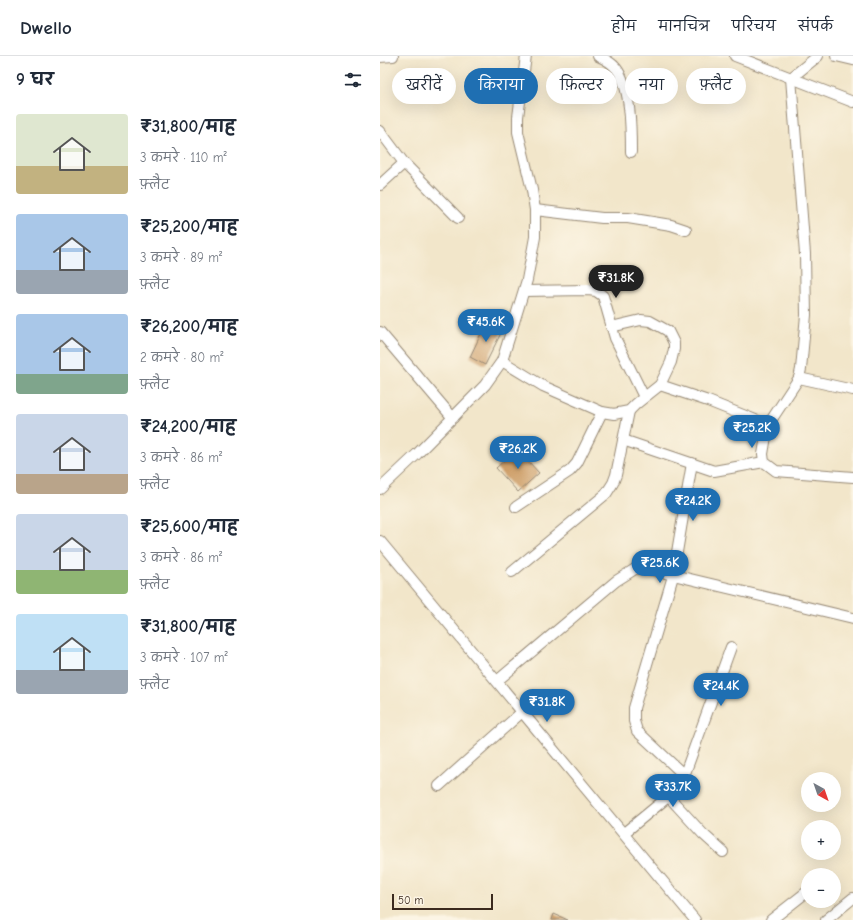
<!DOCTYPE html>
<html lang="hi">
<head>
<meta charset="utf-8">
<style>
  :root { --surface:#fff; --page:#f6f6f7; --text:#1f2937; --muted:#747a83; --line:#e0e1e3; --accent:#1f6fb2 }
  body { margin:0; font-family:"Comic Neue","Playpen Sans Deva",sans-serif; background:var(--page); color:var(--text); height:100vh; display:flex; flex-direction:column; font-size:15px; white-space:nowrap }
  * { box-sizing:border-box; margin:0 }
  p { font-size:13px; color:var(--muted) }
  .icon { flex:none; width:22px; height:22px; fill:none; stroke:currentColor; stroke-width:2; stroke-linecap:round; stroke-linejoin:round }
  .map { position:relative; flex:1; overflow:hidden }
  .sheet { display:flex; flex-direction:column; background:var(--surface); width:380px }
  .sheet>* { flex:none }
  .banner { position:absolute; left:12px; top:12px; width:380px; height:36px; display:flex; gap:8px }
  .needle { width:26px; rotate:140deg }
  .controls { position:absolute; left:421px; top:716px; display:grid; gap:8px }
  .controls a { display:grid; place-items:center; width:40px; height:40px; border-radius:50%; background:var(--surface); box-shadow:0 4px 16px #0002; font-size:20px }
  .scale { position:absolute; left:12px; bottom:10px; width:101px; box-sizing:border-box; padding-left:4px; border:2px solid #3b2a1e; border-top:0; font-size:11px; line-height:14px; white-space:nowrap; color:#3b2a1e; -webkit-text-stroke:3px #fcf5e5; paint-order:stroke }
  .price { position:absolute; translate:-50% -34px; padding:0 9px; border-radius:14px; background:var(--accent); color:#fff; font-size:13px; line-height:26px; filter:drop-shadow(0 1px 2px #0008) }
  .price::after { content:''; position:absolute; left:50%; top:24px; width:12px; height:9px; margin-left:-6px; background:inherit; clip-path:polygon(0 0,100% 0,50% 100%) }
  .price.on { background:#222; color:#fff }
  ul { padding:0; list-style:none }
  li { display:flex; align-items:center; gap:12px; height:100px; padding:0 16px }
  li span { display:grid; place-items:center; flex:none; width:112px; height:80px; border-radius:4px; color:#555 }
  li>.icon { margin-inline-start:auto }
  span .icon { width:48px; height:48px; fill:#fffc; stroke-width:1 }
  li b { font-size:17px }
  h2 { display:flex; justify-content:space-between; align-items:center; height:48px; padding:0 16px; font-size:17px }
  .tag { padding:0 14px; border-radius:18px; background:var(--surface); box-shadow:0 4px 16px #0002; font-size:14px; line-height:36px }
  .tag.on { background:var(--accent); color:#fff }
  header { display:flex; align-items:center; gap:24px; box-sizing:border-box; height:56px; padding:0 20px; background:var(--surface); border-bottom:1px solid var(--line) }
  header strong { font-size:19px }
  nav { display:flex; gap:22px; margin-inline-start:auto; font-size:14px }
  main { display:flex; flex:1; min-height:0 }
  .map>svg:first-child { display:block }
  .building { fill:#ce9f69 }
  .lines { fill:none; stroke-linecap:round; stroke-linejoin:round }
  .minor-casing { stroke:#968874; stroke-width:12 }
  .minor { stroke:#fff; stroke-width:10 }
</style>
</head>
<body>
<header>
<strong>Dwello</strong>
<nav><a>होम</a><a>मानचित्र</a><a>परिचय</a><a>संपर्क</a></nav>
</header>
<main>
<section class="sheet">
<h2>9 घर<svg class="icon" aria-label="filters" viewBox="0 0 24 24"><path d="M4 7h16M4 17h16"/><circle cx="9" cy="7" r="2"/><circle cx="15" cy="17" r="2"/></svg></h2>
<ul>
<li><span style="background:linear-gradient(#dfe7d0 65%,#c2b280 0)"><svg class="icon" aria-label="home" viewBox="0 0 24 24"><path d="M3 11l9-7 9 7M6 9v11h12V9"/></svg></span><div><b>₹31,800/माह</b><p>3 कमरे · 110 m²</p><p>फ़्लैट</p></div></li>
<li><span style="background:linear-gradient(#a9c7e8 70%,#9aa5b1 0)"><svg class="icon" aria-label="home" viewBox="0 0 24 24"><path d="M3 11l9-7 9 7M6 9v11h12V9"/></svg></span><div><b>₹25,200/माह</b><p>3 कमरे · 89 m²</p><p>फ़्लैट</p></div></li>
<li><span style="background:linear-gradient(#a9c7e8 75%,#7fa58c 0)"><svg class="icon" aria-label="home" viewBox="0 0 24 24"><path d="M3 11l9-7 9 7M6 9v11h12V9"/></svg></span><div><b>₹26,200/माह</b><p>2 कमरे · 80 m²</p><p>फ़्लैट</p></div></li>
<li><span style="background:linear-gradient(#c9d6e8 75%,#b9a48a 0)"><svg class="icon" aria-label="home" viewBox="0 0 24 24"><path d="M3 11l9-7 9 7M6 9v11h12V9"/></svg></span><div><b>₹24,200/माह</b><p>3 कमरे · 86 m²</p><p>फ़्लैट</p></div></li>
<li><span style="background:linear-gradient(#c9d6e8 70%,#8fb573 0)"><svg class="icon" aria-label="home" viewBox="0 0 24 24"><path d="M3 11l9-7 9 7M6 9v11h12V9"/></svg></span><div><b>₹25,600/माह</b><p>3 कमरे · 86 m²</p><p>फ़्लैट</p></div></li>
<li><span style="background:linear-gradient(#bfe0f5 70%,#9aa5b1 0)"><svg class="icon" aria-label="home" viewBox="0 0 24 24"><path d="M3 11l9-7 9 7M6 9v11h12V9"/></svg></span><div><b>₹31,800/माह</b><p>3 कमरे · 107 m²</p><p>फ़्लैट</p></div></li>
</ul>
</section>
<div class="map">
<svg width="473" height="864" viewBox="0 0 473 864">
  <rect width="100%" height="100%" fill="#fcf5e5"/>
  <filter id="ink" filterUnits="userSpaceOnUse"><feTurbulence type="fractalNoise" baseFrequency=".025" numOctaves="2"/><feDisplacementMap in="SourceGraphic" scale="8" xChannelSelector="R" yChannelSelector="G"/><feConvolveMatrix kernelMatrix="1 2 1 2 8 2 1 2 1" color-interpolation-filters="sRGB"/></filter>
  <filter id="wash" filterUnits="userSpaceOnUse"><feTurbulence type="fractalNoise" baseFrequency=".012" numOctaves="4" result="noise"/><feDisplacementMap in="SourceGraphic" scale="16" xChannelSelector="R" yChannelSelector="G"/><feGaussianBlur stdDeviation="0.9" result="paint"/><feColorMatrix in="noise" values="0 0 0 0 0 0 0 0 0 0 0 0 0 0 0 0 0 1.4 0 .05"/><feComposite in="paint" operator="in"/></filter>
  <g filter="url(#wash)">
    <rect width="100%" height="100%" fill="#f2e6ca"/>
    <g id="blocks">
      <g class="building">
        <path d="M107,265l16,8 -18,36 -15,-8z"/>
        <path d="M137,393l22,24 -21,19 -22,-24z"/>
        <path d="M174,858l14,6h-16z"/>
      </g>
    </g>
  </g>
  <g filter="url(#ink)">
    <use href="#blocks" fill-opacity="0" stroke="#968874" stroke-width="1"/>
    <g class="lines">
      <g class="minor-casing">
        <g id="minor">
          <path d="M218,0c7,3 13,6 18,12 15,19 15,60 15,84"/>
          <path d="M355,0l118,46"/>
          <path d="M456,0l17,4"/>
          <path d="M0,1l13,-1"/>
          <path d="M0,75l24,32"/>
          <path d="M0,129l24,-22 54,55"/>
          <path d="M155,154l67,8h26l43,7 15,5"/>
          <path d="M144,235l64,-1 8,1 7,5 12,42 29,59"/>
          <path d="M0,276l73,86"/>
          <path d="M122,305l41,25 59,26 12,2 15,-3 7,-7 24,-19 11,-23 3,-13v-6l-6,-12 -18,-10 -9,-1 -30,7"/>
          <path d="M419,322l2,-9 5,-54 -1,-61 -14,-176 27,-22"/>
          <path d="M280,329l48,16 60,24 -5,29 1,8 12,9 77,6"/>
          <path d="M388,369l31,-47 54,12"/>
          <path d="M243,384l91,31 50,-9"/>
          <path d="M0,433l37,-35 68,-69 17,-24 25,-81 8,-43v-27l-3,-20 -14,-58v-15l8,-61"/>
          <path d="M136,451l54,-36 7,-8 25,-51"/>
          <path d="M0,485l315,379"/>
          <path d="M132,516l94,-78 7,-11 3,-8 13,-64"/>
          <path d="M117,625l119,-100 19,-12 9,-1 209,50"/>
          <path d="M304,719l-47,-44 -3,-10v-13l39,-132 19,-113"/>
          <path d="M59,730l83,-74"/>
          <path d="M289,741l34,37 20,18"/>
          <path d="M244,777l56,-46 51,-140"/>
          <path d="M391,864l37,-29"/>
          <path d="M446,864l27,-22"/>
        </g>
      </g>
      <use href="#minor" class="minor"/>
    </g>
  </g>
</svg>
<div class="controls">
<a><svg class="needle" viewBox="-14 -14 28 28"><path d="M0-13l5 13h-10z" fill="#e53935"/><path d="M0 13l5-13h-10z" fill="#747a83"/></svg></a>
<a>+</a>
<a>−</a>
</div>
<div class="scale">50 m</div>
<b class="price on" style="left:236px;top:243px">₹31.8K</b>
<b class="price" style="left:106px;top:287px">₹45.6K</b>
<b class="price" style="left:372px;top:393px">₹25.2K</b>
<b class="price" style="left:138px;top:414px">₹26.2K</b>
<b class="price" style="left:313px;top:466px">₹24.2K</b>
<b class="price" style="left:280px;top:528px">₹25.6K</b>
<b class="price" style="left:341px;top:651px">₹24.4K</b>
<b class="price" style="left:167px;top:667px">₹31.8K</b>
<b class="price" style="left:293px;top:752px">₹33.7K</b>
<div class="banner">
<a class="tag">खरीदें</a>
<a class="tag on">किराया</a>
<a class="tag">फ़िल्टर</a>
<a class="tag">नया</a>
<a class="tag">फ़्लैट</a>
</div>
</div>
</main>
</body>
</html>
